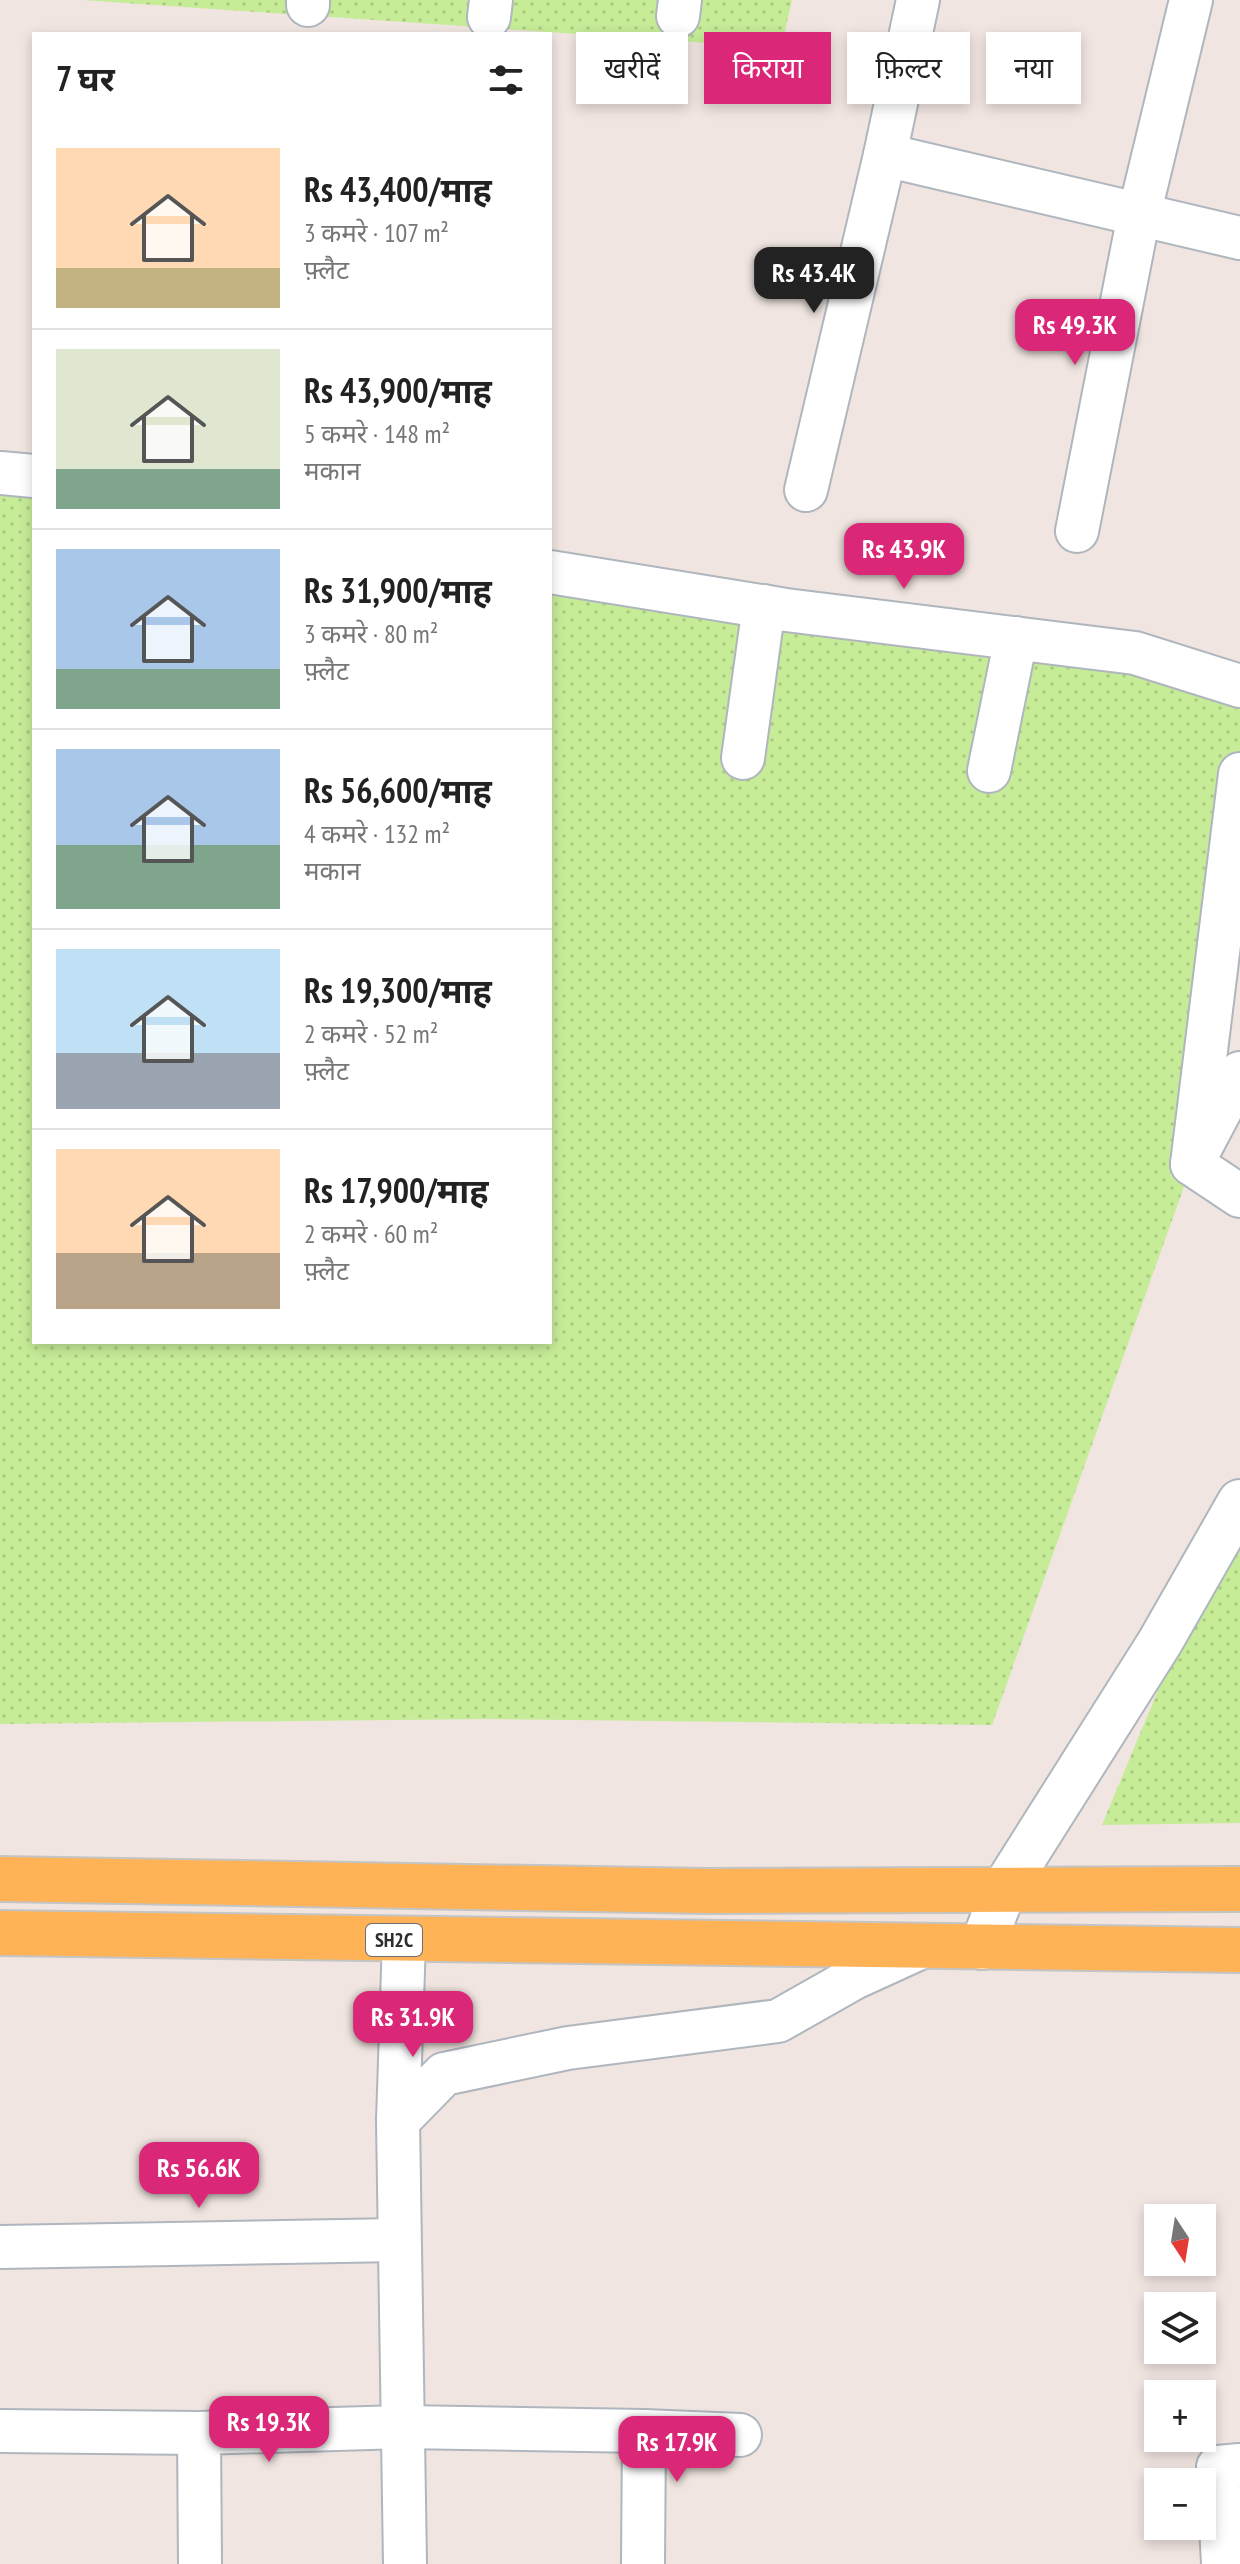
<!DOCTYPE html>
<html lang="hi">
<head>
<meta charset="utf-8">
<style>
  :root { --surface:#fff; --page:#f2f2f2; --text:#222; --muted:#767676; --line:#e0e0e0; --accent:#db2777 }
  body { margin:0; font-family:"PT Sans Narrow","Noto Sans Devanagari",sans-serif; background:var(--page); color:var(--text); height:100vh; display:flex; flex-direction:column; font-size:30px; white-space:nowrap }
  * { box-sizing:border-box; margin:0 }
  p { font-size:26px; color:var(--muted) }
  .icon { flex:none; width:44px; height:44px; fill:none; stroke:currentColor; stroke-width:2; stroke-linecap:round; stroke-linejoin:round }
  .map { position:relative; flex:1; overflow:hidden }
  .details { position:absolute; left:32px; top:32px; width:520px; height:1312px; display:flex; flex-direction:column; background:var(--surface); border-radius:0px; box-shadow:0 4px 12px #0003 }
  .details>* { flex:none }
  .banner { position:absolute; left:576px; top:32px; width:544px; height:72px; display:flex; gap:16px }
  .needle { width:52px; rotate:168deg }
  .fabs { position:absolute; left:1144px; top:2204px; display:grid; gap:16px }
  .fabs a { display:grid; place-items:center; width:72px; height:72px; border-radius:0px; background:var(--surface); box-shadow:0 4px 12px #0003; font-size:40px }
  .price { position:absolute; translate:-50% -68px; padding:0 18px; border-radius:16px; background:var(--accent); color:#fff; font-size:26px; line-height:52px; filter:drop-shadow(0 2px 4px #0008) }
  .price::after { content:''; position:absolute; left:50%; top:48px; width:24px; height:18px; margin-left:-12px; background:inherit; clip-path:polygon(0 0,100% 0,50% 100%) }
  .price.current { background:#222; color:#fff }
  ul { padding:0; list-style:none }
  li { display:flex; align-items:center; gap:24px; height:200px; padding:0 24px }
  li+li { border-top:2px solid var(--line) }
  li span { display:grid; place-items:center; flex:none; width:224px; height:160px; border-radius:0px; color:#555 }
  li>.icon { margin-inline-start:auto }
  span .icon { width:96px; height:96px; fill:#fffc; stroke-width:1 }
  li b { font-size:34px }
  h2 { display:flex; justify-content:space-between; align-items:center; height:96px; padding:0 24px; font-size:34px }
  .pill { padding:0 28px; border-radius:0px; background:var(--surface); box-shadow:0 4px 12px #0003; font-size:28px; line-height:72px }
  .pill.current { background:var(--accent); color:#fff }
  .map>svg:first-child { display:block }
  .grass { fill:url(#grass-dots) }
  .lines { fill:none; stroke-linecap:round; stroke-linejoin:round }
  .minor-casing { stroke:#afb6be; stroke-width:46 }
  .tertiary-casing { stroke:#afb6be; stroke-width:48 }
  .primary-casing { stroke:#c4c4c4; stroke-width:48 }
  .minor { stroke:#fff; stroke-width:42 }
  .tertiary { stroke:#fff; stroke-width:44 }
  .primary { stroke:#ffb356; stroke-width:44 }
  .labels { text-anchor:middle; dominant-baseline:central; stroke-width:8; stroke-linejoin:round; paint-order:stroke }
  .shield { fill:#fff; stroke:#6d6d6d; stroke-width:2 }
  .shield-label { font-size:20px; font-weight:bold; fill:#2e2e2e }
</style>
</head>
<body>
<div class="map">
<svg width="1240" height="2564" viewBox="0 0 1240 2564">
  <defs>
    <pattern id="grass-dots" width="8" height="8" patternUnits="userSpaceOnUse" patternTransform="scale(2)"><rect width="8" height="8" fill="#c6ec97"/><path d="M2 2h.1M6 6h.1" fill="none" stroke="#aacb82" stroke-width="1.8" stroke-linecap="round"/></pattern>
  </defs>
  <rect width="100%" height="100%" fill="#f0e5e0"/>
  <g class="grass">
    <path d="M83,0h709l-11,48z"/>
    <path d="M0,473l34,3v866h516v-769l690,115v86l-48,390 -200,561 -507,-6 -485,5z"/>
    <path d="M1240,1521v302l-138,2 108,-259z"/>
  </g>
  <g class="lines">
    <g class="minor-casing">
      <g id="minor">
        <path d="M918,0l-33,155 355,83"/>
        <path d="M308,5v-5"/>
        <path d="M678,16l2,-16"/>
        <path d="M489,17l2,-17"/>
        <path d="M0,473l34,3"/>
        <path d="M806,490l79,-335"/>
        <path d="M1077,531l62,-316 52,-215"/>
        <path d="M550,572l236,38 349,43 105,33"/>
        <path d="M743,758l21,-152"/>
        <path d="M989,771l27,-133"/>
        <path d="M1240,1073l-48,91 48,32"/>
        <path d="M1192,1164l48,-390"/>
        <path d="M398,2121l6,-181"/>
        <path d="M0,2247l399,-7"/>
        <path d="M0,2431l199,2"/>
        <path d="M200,2564l-1,-131 204,-6 241,4"/>
        <path d="M405,2564l-7,-443 46,-47 124,-26 210,-27 76,-43 68,-31"/>
        <path d="M643,2564l1,-133 96,4"/>
        <path d="M1223,2564l-5,-97 22,-2"/>
      </g>
    </g>
    <g class="tertiary-casing">
      <path id="tertiary" d="M982,1947l22,-58 156,-247 80,-140"/>
    </g>
    <g class="primary-casing">
      <g id="primary">
        <path d="M0,1879l707,12 533,-2"/>
        <path d="M0,1933l1240,17"/>
      </g>
    </g>
    <use href="#minor" class="minor"/>
    <use href="#tertiary" class="tertiary"/>
    <use href="#primary" class="primary"/>
  </g>
  <g class="labels">
    <rect class="shield" x="366" y="1924" width="56" height="32" rx="6"/>
    <g class="shield-label">
      <text x="394" y="1940">SH2C</text>
    </g>
  </g>
</svg>
<div class="fabs">
<a><svg class="needle" viewBox="-14 -14 28 28"><path d="M0-13l5 13h-10z" fill="#e53935"/><path d="M0 13l5-13h-10z" fill="#767676"/></svg></a>
<a><svg class="icon" aria-label="layers" viewBox="0 0 24 24"><path d="M12 4l9 5-9 5-9-5zM3 14l9 5 9-5"/></svg></a>
<a>+</a>
<a>−</a>
</div>
<b class="price current" style="left:814px;top:315px">Rs 43.4K</b>
<b class="price" style="left:1075px;top:367px">Rs 49.3K</b>
<b class="price" style="left:904px;top:591px">Rs 43.9K</b>
<b class="price" style="left:413px;top:2059px">Rs 31.9K</b>
<b class="price" style="left:199px;top:2210px">Rs 56.6K</b>
<b class="price" style="left:269px;top:2464px">Rs 19.3K</b>
<b class="price" style="left:677px;top:2484px">Rs 17.9K</b>
<div class="banner">
<a class="pill">खरीदें</a>
<a class="pill current">किराया</a>
<a class="pill">फ़िल्टर</a>
<a class="pill">नया</a>
</div>
<section class="details">
<h2>7 घर<svg class="icon" aria-label="filters" viewBox="0 0 24 24"><path d="M4 7h16M4 17h16"/><circle cx="9" cy="7" r="2"/><circle cx="15" cy="17" r="2"/></svg></h2>
<ul>
<li><span style="background:linear-gradient(#ffd9b3 75%,#c2b280 0)"><svg class="icon" aria-label="home" viewBox="0 0 24 24"><path d="M3 11l9-7 9 7M6 9v11h12V9"/></svg></span><div><b>Rs 43,400/माह</b><p>3 कमरे · 107 m²</p><p>फ़्लैट</p></div></li>
<li><span style="background:linear-gradient(#dfe7d0 75%,#7fa58c 0)"><svg class="icon" aria-label="home" viewBox="0 0 24 24"><path d="M3 11l9-7 9 7M6 9v11h12V9"/></svg></span><div><b>Rs 43,900/माह</b><p>5 कमरे · 148 m²</p><p>मकान</p></div></li>
<li><span style="background:linear-gradient(#a9c7e8 75%,#7fa58c 0)"><svg class="icon" aria-label="home" viewBox="0 0 24 24"><path d="M3 11l9-7 9 7M6 9v11h12V9"/></svg></span><div><b>Rs 31,900/माह</b><p>3 कमरे · 80 m²</p><p>फ़्लैट</p></div></li>
<li><span style="background:linear-gradient(#a9c7e8 60%,#7fa58c 0)"><svg class="icon" aria-label="home" viewBox="0 0 24 24"><path d="M3 11l9-7 9 7M6 9v11h12V9"/></svg></span><div><b>Rs 56,600/माह</b><p>4 कमरे · 132 m²</p><p>मकान</p></div></li>
<li><span style="background:linear-gradient(#bfe0f5 65%,#9aa5b1 0)"><svg class="icon" aria-label="home" viewBox="0 0 24 24"><path d="M3 11l9-7 9 7M6 9v11h12V9"/></svg></span><div><b>Rs 19,300/माह</b><p>2 कमरे · 52 m²</p><p>फ़्लैट</p></div></li>
<li><span style="background:linear-gradient(#ffd9b3 65%,#b9a48a 0)"><svg class="icon" aria-label="home" viewBox="0 0 24 24"><path d="M3 11l9-7 9 7M6 9v11h12V9"/></svg></span><div><b>Rs 17,900/माह</b><p>2 कमरे · 60 m²</p><p>फ़्लैट</p></div></li>
</ul>
</section>
</div>
</body>
</html>
